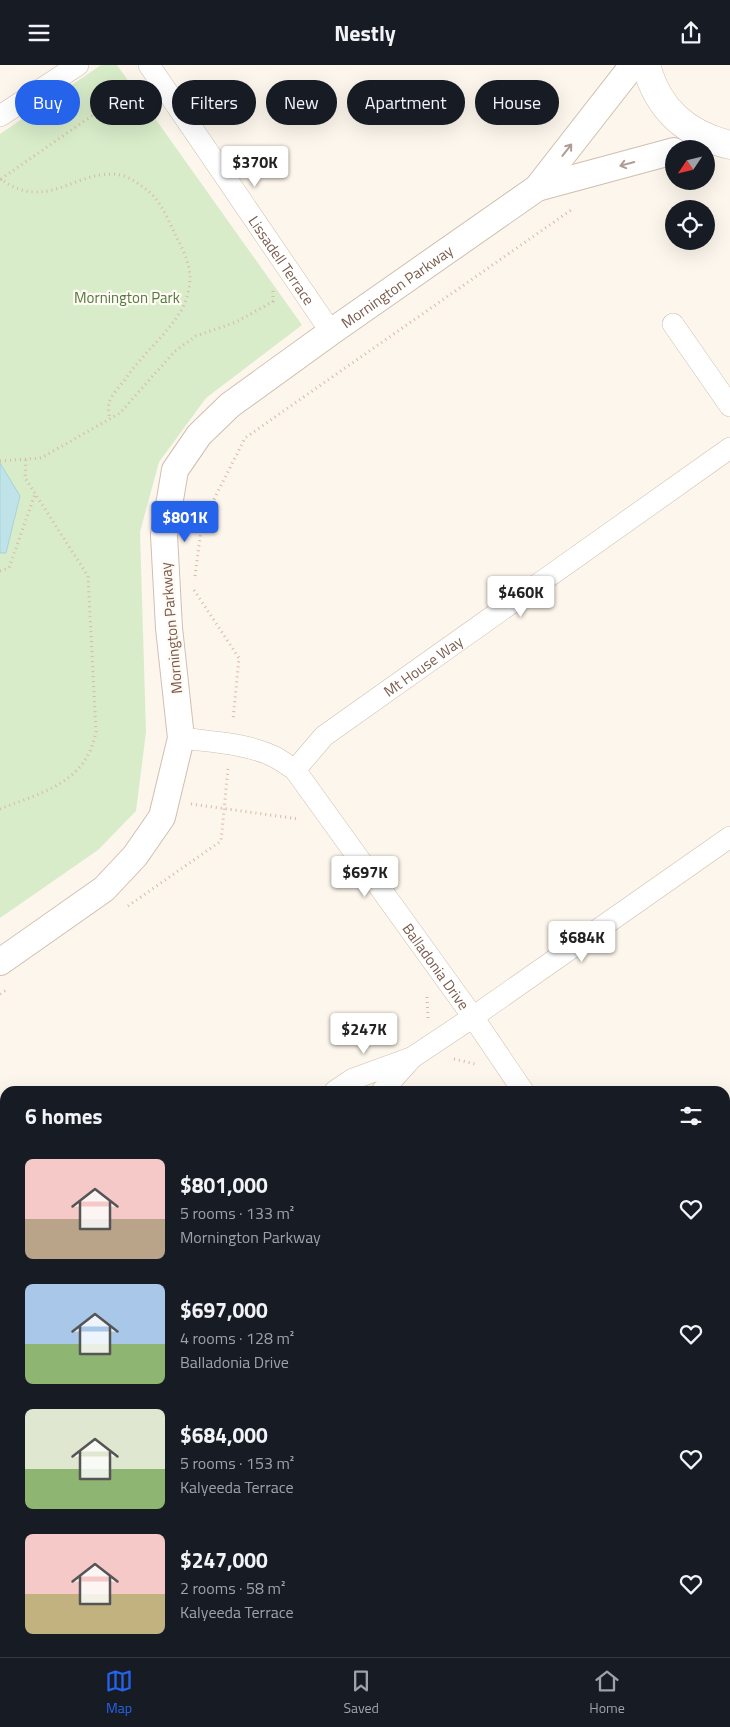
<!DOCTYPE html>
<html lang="en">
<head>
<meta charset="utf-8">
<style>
  :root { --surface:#171b24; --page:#242831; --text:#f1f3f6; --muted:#9ea1a6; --line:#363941; --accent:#2563eb }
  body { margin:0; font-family:"Titillium Web",sans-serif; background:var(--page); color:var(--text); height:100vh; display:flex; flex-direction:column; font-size:19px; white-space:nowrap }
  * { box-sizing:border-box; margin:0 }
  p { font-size:16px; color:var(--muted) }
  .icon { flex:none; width:28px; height:28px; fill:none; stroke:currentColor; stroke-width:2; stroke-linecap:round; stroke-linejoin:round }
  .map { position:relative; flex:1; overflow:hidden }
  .drawer { position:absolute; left:0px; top:1021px; width:730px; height:571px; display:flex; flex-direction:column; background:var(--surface); border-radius:15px 15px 0 0; box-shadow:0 5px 20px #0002 }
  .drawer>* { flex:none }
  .guide { position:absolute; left:15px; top:15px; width:700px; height:45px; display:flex; gap:10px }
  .needle { width:32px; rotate:235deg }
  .buttons { position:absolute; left:665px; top:75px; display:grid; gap:10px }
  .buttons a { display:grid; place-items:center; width:50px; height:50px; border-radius:50%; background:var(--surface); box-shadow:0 5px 20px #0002; font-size:25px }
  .price { position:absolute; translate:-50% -42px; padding:0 11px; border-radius:5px; background:#fff; color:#222; font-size:16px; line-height:32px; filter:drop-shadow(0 1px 2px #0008) }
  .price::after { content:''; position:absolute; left:50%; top:30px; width:15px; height:11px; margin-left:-8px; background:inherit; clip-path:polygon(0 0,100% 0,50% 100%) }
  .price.current { background:var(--accent); color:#fff }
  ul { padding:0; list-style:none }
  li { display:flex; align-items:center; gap:15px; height:125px; padding:0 25px }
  li span { display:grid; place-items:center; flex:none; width:140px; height:100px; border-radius:8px; color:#555 }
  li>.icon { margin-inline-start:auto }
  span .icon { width:60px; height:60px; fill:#fffc; stroke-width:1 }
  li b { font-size:21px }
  h2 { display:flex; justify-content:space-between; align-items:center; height:60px; padding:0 25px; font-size:21px }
  .chip { padding:0 18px; border-radius:22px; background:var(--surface); box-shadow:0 5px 20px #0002; font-size:18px; line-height:45px }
  .chip.current { background:var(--accent); color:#fff }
  header { display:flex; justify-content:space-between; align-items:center; height:65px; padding:0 25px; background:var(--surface); font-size:22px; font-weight:700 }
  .menu { display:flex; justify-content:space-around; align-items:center; height:70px; border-top:1px solid var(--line); background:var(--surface); font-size:14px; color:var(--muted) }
  .menu a { display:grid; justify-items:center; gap:2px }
  .menu .current { color:var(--accent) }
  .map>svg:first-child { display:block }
  .green { fill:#d8ecc9 }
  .water { fill:#bfe3e8; stroke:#a5d3da }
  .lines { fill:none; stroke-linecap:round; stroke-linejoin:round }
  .service-casing { stroke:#d1beb0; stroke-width:11 }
  .minor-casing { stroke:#d1beb0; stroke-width:22 }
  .tertiary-casing { stroke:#d1beb0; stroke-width:28 }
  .secondary-casing { stroke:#d6c0b0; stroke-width:29 }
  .path { stroke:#d9b8a5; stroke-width:3; stroke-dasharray:1 4; stroke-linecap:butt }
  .service { stroke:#fff; stroke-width:10 }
  .minor { stroke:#fff; stroke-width:21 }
  .tertiary { stroke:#fff; stroke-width:26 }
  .secondary { stroke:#fff; stroke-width:28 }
  .oneway { stroke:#af9d94 }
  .labels { text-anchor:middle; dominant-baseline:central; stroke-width:4.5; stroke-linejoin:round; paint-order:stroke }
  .street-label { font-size:15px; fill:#7a5c4d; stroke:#fffaf3 }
  .park-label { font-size:15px; fill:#537a41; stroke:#fffaf3 }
</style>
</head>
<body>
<header><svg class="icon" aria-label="menu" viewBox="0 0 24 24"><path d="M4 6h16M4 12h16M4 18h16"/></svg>Nestly<svg class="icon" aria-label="share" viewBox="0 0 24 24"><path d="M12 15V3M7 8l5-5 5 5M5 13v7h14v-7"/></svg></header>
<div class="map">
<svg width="730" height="1592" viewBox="0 0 730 1592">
  <rect width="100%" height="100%" fill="#fdf6ec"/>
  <path class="green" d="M101,0h16l185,260 -96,73 -47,64 -19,70 6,200 -10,79 -38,39 -98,68v-784z"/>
  <path class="water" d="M0,398l20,33 -14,57h-6z"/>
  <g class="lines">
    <g class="service-casing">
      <g id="service">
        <path d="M0,1160l5,8"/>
        <path d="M725,1398l5,-4"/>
        <path d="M296,1588l3,4"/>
      </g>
    </g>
    <g class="minor-casing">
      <g id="minor">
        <path id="s1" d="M149,0l182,267"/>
        <path d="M0,51l78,-51"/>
        <path d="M673,259l57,82"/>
        <path id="s2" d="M181,673c31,4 65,5 94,19 7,4 14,9 20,13l178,247 50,74"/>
        <path id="s3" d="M295,705l29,-34 406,-288"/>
        <path d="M335,1026l18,-12 60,-22 60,-40 257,-180"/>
        <path d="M382,1026l29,-32"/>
        <path d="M725,1187l5,-3"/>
        <path d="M0,1284l5,-3"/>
        <path d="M725,1321l5,7"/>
        <path d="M501,1588l3,4"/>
        <path d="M154,1592l6,-4"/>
      </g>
    </g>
    <g class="tertiary-casing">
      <g id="tertiary">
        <path d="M537,123l137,-37"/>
        <path id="s4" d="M0,897l104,-73 31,-33 27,-39 19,-79 -12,-110 -5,-93 11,-65 24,-35 31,-30 101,-73 206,-144 96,-123"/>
        <path d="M0,1465l5,7"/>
        <path d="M0,1554l5,7"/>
        <path d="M24,1588l3,4"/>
        <path d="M83,1588l3,4"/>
      </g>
    </g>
    <g class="secondary-casing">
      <path id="secondary" d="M646,0c12,45 40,69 84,80"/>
    </g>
    <g class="path">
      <path d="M1,114l125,-87 16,7"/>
      <path d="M0,115l1,-1c47,36 79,-15 123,-3 9,3 16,9 23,14 15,12 22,32 30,48 6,12 13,26 13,40 0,11 -4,26 -11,36 -16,24 -39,43 -55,67 -5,6 -13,15 -15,22 -1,5 0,11 1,16"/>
      <path d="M273,226v11"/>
      <path d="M0,396l41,-3 79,-45 55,-62 21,-15 40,-14 38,-21"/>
      <path d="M0,506l9,-3 26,-74"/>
      <path d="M195,511l7,-53 43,-85 329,-230"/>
      <path d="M194,525l45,68 -6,62"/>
      <path d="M191,739l108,15"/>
      <path d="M0,744c32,-13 71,-22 88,-54 4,-7 6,-15 8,-23l-8,-156 -63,-98 1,-19"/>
      <path d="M128,841l93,-65 7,-72"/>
      <path d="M0,929l8,-5"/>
      <path d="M427,932l1,21"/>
      <path d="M454,994l21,5"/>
      <path d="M0,1318l5,-4"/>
      <path d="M725,1359l5,7"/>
      <path d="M0,1412l5,7"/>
    </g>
    <use href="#service" class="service"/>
    <use href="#minor" class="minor"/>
    <use href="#tertiary" class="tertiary"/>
    <use href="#secondary" class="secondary"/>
  </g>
  <defs><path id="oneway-shaft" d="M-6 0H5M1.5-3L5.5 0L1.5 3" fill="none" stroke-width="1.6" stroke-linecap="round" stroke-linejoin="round" transform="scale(1.25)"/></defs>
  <g class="oneway">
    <use href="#oneway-shaft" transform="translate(567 85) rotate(-52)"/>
    <use href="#oneway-shaft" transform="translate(627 99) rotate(165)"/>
  </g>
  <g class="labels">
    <g class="street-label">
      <text stroke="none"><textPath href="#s1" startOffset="236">Lissadell Terrace</textPath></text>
      <text stroke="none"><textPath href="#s4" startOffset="861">Mornington Parkway</textPath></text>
      <text transform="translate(171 563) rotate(-95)">Mornington Parkway</text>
      <text stroke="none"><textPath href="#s3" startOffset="166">Mt House Way</textPath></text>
      <text stroke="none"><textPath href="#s2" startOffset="362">Balladonia Drive</textPath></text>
    </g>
    <g class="park-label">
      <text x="127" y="232">Mornington Park</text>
    </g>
  </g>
</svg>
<div class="buttons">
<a><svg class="needle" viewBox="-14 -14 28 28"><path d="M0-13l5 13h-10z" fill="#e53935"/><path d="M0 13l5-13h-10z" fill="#9ea1a6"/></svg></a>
<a><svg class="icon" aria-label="locate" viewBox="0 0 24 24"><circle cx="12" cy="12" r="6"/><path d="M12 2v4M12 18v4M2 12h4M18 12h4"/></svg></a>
</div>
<b class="price" style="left:255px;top:123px">$370K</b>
<b class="price current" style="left:185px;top:478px">$801K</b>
<b class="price" style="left:521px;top:553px">$460K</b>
<b class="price" style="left:365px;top:833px">$697K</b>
<b class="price" style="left:582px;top:898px">$684K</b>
<b class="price" style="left:364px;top:990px">$247K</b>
<div class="guide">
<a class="chip current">Buy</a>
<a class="chip">Rent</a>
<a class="chip">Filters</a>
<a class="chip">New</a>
<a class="chip">Apartment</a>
<a class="chip">House</a>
</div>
<section class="drawer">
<h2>6 homes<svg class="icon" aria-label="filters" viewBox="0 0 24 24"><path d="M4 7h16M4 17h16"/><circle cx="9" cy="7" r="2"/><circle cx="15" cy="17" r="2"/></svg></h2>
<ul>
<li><span style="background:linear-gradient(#f6c9c9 60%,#b9a48a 0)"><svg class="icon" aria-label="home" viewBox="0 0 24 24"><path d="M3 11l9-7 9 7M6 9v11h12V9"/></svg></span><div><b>$801,000</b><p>5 rooms · 133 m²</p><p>Mornington Parkway</p></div><svg class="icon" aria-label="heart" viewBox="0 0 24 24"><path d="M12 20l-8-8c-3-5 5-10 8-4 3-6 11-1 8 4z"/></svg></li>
<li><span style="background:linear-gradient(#a9c7e8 60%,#8fb573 0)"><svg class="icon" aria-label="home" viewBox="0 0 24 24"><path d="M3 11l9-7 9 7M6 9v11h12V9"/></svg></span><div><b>$697,000</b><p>4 rooms · 128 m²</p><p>Balladonia Drive</p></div><svg class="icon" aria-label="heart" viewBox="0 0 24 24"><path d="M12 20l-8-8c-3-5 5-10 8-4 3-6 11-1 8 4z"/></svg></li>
<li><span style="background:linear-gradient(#dfe7d0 60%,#8fb573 0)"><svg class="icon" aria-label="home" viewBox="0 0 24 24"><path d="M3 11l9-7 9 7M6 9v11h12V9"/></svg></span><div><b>$684,000</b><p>5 rooms · 153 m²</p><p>Kalyeeda Terrace</p></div><svg class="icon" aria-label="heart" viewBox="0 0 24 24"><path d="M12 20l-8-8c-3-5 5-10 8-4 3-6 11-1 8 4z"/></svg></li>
<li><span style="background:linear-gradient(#f6c9c9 60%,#c2b280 0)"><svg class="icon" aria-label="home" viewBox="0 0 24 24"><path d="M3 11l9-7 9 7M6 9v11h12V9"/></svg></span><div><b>$247,000</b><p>2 rooms · 58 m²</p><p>Kalyeeda Terrace</p></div><svg class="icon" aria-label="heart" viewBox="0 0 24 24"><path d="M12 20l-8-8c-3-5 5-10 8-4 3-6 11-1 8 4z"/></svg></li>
</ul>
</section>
</div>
<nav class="menu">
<a class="current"><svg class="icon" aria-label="map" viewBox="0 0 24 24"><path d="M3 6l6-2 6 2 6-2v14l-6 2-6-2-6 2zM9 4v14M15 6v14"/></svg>Map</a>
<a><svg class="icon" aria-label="saved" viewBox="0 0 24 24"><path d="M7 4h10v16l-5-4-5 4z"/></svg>Saved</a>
<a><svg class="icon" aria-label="home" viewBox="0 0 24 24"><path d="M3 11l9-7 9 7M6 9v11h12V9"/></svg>Home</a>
</nav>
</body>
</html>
